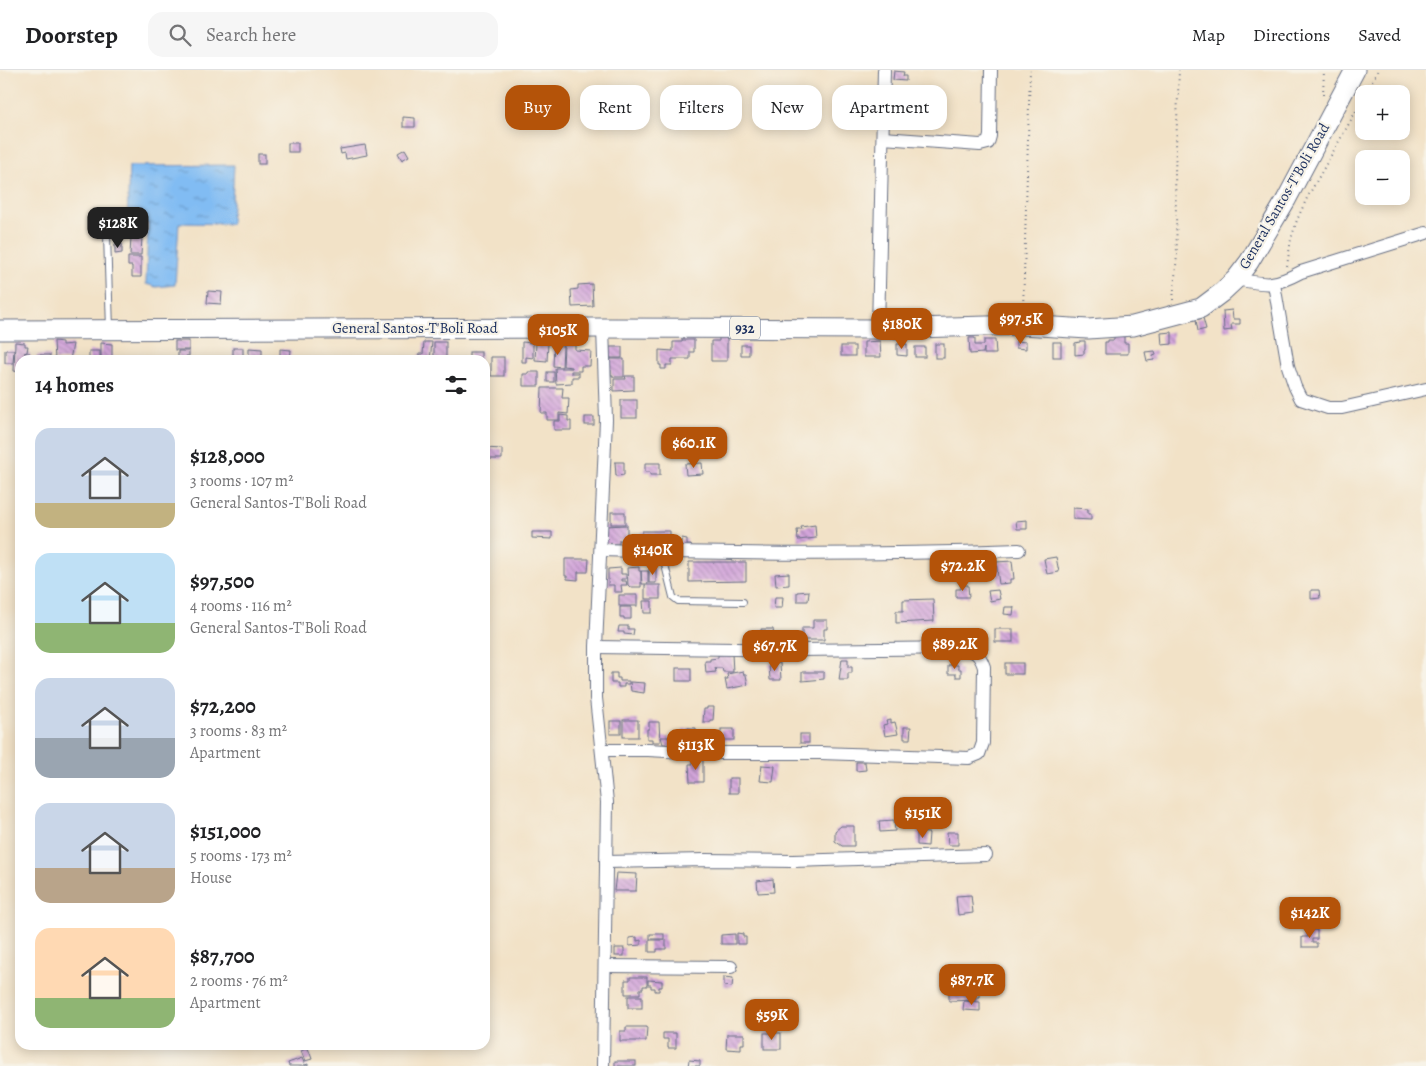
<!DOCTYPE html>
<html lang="en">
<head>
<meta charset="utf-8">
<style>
  :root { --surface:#fff; --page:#f6f6f6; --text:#202124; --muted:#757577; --line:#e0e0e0; --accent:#b45309 }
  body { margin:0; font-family:Alegreya,serif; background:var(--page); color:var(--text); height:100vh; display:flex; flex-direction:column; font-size:19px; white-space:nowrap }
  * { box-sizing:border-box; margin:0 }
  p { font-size:16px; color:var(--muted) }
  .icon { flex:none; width:28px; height:28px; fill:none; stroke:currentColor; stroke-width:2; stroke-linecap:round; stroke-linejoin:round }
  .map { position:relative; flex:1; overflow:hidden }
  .drawer { position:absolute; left:15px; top:285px; width:475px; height:695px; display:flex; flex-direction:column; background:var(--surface); border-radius:15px; box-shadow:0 2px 12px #0003 }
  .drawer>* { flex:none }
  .top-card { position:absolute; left:505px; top:15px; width:475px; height:45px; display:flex; gap:10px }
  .buttons { position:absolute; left:1355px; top:15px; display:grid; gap:10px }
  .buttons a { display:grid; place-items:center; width:55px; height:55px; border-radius:10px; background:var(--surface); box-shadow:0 2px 12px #0003; font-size:25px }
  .price { position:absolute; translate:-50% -42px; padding:0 11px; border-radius:10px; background:var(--accent); color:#fff; font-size:16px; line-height:32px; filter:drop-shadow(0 1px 2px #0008) }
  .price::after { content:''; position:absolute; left:50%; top:30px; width:15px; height:11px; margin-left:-8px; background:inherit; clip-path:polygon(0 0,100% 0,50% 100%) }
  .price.active { background:#222; color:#fff }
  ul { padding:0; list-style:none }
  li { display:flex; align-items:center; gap:15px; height:125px; padding:0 20px }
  li span { display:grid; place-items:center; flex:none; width:140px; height:100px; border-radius:15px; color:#555 }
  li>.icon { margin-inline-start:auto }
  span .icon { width:60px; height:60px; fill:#fffc; stroke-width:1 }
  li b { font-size:21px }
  h2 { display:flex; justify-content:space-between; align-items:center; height:60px; padding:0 20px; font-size:21px }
  .chip { padding:0 18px; border-radius:15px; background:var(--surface); box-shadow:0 2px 12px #0003; font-size:18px; line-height:45px }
  .chip.active { background:var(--accent); color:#fff }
  header { display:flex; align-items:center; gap:30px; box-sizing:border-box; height:70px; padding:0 25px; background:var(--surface); border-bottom:1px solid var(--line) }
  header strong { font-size:24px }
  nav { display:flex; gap:28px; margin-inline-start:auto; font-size:18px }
  .search { width:350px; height:45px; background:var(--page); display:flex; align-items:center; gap:12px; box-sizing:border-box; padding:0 18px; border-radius:15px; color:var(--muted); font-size:19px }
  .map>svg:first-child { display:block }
  .water { fill:url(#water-ripples); stroke:#4e76a8 }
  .building { fill:url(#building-back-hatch) }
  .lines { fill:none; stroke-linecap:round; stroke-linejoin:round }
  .service-casing { stroke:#666e83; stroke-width:8 }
  .minor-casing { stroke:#666e83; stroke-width:14 }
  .primary-casing { stroke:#666e83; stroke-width:21 }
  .path { stroke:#666e83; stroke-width:2; stroke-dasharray:1 4; stroke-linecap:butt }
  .service { stroke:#fff; stroke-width:6 }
  .minor { stroke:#fff; stroke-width:12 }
  .primary { stroke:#fff; stroke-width:19 }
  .labels { text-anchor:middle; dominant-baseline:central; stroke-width:4.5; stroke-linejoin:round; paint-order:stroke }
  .shield { fill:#f7f3e8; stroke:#5d6a87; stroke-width:1 }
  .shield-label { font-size:14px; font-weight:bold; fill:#1b2f5e }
  .street-label { font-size:15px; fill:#1b2f5e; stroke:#f7f3e8 }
</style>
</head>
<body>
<header>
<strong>Doorstep</strong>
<div class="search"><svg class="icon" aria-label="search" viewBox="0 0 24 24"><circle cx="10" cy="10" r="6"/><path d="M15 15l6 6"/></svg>Search here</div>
<nav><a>Map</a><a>Directions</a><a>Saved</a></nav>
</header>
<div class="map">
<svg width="1426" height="996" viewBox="0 0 1426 996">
  <defs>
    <pattern id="water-ripples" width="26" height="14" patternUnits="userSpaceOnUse" patternTransform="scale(1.25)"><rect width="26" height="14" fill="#81bcf3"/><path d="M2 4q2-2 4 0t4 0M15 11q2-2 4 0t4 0" fill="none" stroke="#6999c8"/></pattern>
    <pattern id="building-back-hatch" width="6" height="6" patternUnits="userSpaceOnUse" patternTransform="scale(1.25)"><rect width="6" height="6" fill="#d3a5da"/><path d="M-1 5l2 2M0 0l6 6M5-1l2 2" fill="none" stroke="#aa87b4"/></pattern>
  </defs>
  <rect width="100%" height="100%" fill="#f7f3e8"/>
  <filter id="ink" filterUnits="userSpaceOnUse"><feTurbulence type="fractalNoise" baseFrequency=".02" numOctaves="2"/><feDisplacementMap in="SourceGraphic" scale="10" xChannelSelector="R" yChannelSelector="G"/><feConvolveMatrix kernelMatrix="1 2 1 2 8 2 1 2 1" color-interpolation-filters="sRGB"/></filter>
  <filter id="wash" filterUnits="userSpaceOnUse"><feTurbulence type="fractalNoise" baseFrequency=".0096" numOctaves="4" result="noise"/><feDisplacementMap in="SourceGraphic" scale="20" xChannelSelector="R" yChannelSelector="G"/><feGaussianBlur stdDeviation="1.12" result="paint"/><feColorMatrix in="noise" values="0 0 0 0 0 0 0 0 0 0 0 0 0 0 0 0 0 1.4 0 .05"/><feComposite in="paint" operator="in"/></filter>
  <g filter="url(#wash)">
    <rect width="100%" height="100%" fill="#f2e2c7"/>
    <path class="water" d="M234,95l-3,59 -52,-1 -4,62 -19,2 -10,-3 2,-61 -21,1 2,-58z"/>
    <g id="blocks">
      <g class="building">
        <path d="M894,1l10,1 -1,4h3v5l-13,-1z"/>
        <path d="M860,39h8v11h-9z"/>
        <path d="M403,47l12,1v9h-12z"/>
        <rect x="288" y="73" width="10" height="9"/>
        <path d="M365,75l2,10 -21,4 -1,-6 -4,1 -1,-5z"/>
        <path d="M405,79l4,7 -7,4 -4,-7z"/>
        <rect x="258" y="84" width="7" height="10"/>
        <path d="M131,167h11l-1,18h-11z"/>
        <path d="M115,174h7v9l-7,1z"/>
        <path d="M128,187h13v20h-9v-11h-4z"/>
        <path d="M592,214l1,22 -21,1 -1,-17 7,-1v-4z"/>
        <path d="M208,221l14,1 -1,12 -14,-1z"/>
        <path d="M1232,240l1,9h7v5h-9l1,6 -8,1 -1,-20z"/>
        <path d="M1203,248l3,11 -8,2 -2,-11z"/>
        <path d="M1172,262v12l-10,1 -1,-12z"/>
        <path d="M719,266h8v25h-16v-20h8z"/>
        <path d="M1114,266h10v7h4v11h-23v-12h3v-2h6z"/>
        <path d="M969,268h6v7h9v-5h11l1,14h-12v-6l-1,5 -13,1z"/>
        <path d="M682,270h12v12h-4v7h-18v6h-6v4h-5v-4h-2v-15l14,1v-9h9z"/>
        <path d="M54,271l8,1v3l11,-1 -3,16h-15z"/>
        <rect x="175" y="271" width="14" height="9"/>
        <path d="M880,271l1,16h-17v-15z"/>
        <path d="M1016,271l10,1v7l-10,-1z"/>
        <path d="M1080,271h5v9h-1v4l-9,1v-12l5,-1z"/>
        <path d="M15,272l10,1v3h3l-1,6 -3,1h6v7h-10v12l-6,-1z"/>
        <path d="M424,272h8l-2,18h-12l1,-6h4z"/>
        <rect x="434" y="272" width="12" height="18"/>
        <path d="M522,272l11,1v15l-7,-1v5h-4z"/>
        <rect x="1053" y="272" width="8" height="15"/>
        <path d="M101,273l11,1v16h-11z"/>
        <path d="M536,273h12l-1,18 -12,-1z"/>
        <path d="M897,274h10v12l-10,-1z"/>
        <rect x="935" y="274" width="9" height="14"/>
        <path d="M554,275l9,1 -1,21 -9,-1z"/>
        <path d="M564,275h11v5l16,1 -1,15h-9v5h-10v2h8v4h-7v6l-16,1 -1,-16h17v-1l-9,-1z"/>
        <rect x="741" y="275" width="8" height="10"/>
        <rect x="841" y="276" width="14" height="10"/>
        <path d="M610,277h12v11h-13z"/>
        <rect x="915" y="277" width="10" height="10"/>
        <rect x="233" y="278" width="10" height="12"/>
        <path d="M249,278l13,1v11h-13z"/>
        <path d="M280,279l11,1 -1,10h-10z"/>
        <path d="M5,280h9l-1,13h-8z"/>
        <rect x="89" y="281" width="11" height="9"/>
        <path d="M178,281h11v5h-3v4h-8z"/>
        <path d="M1155,281l1,4 -3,1 1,4 -7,1 -2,-9z"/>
        <rect x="469" y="282" width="12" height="8"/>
        <rect x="37" y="285" width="13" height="5"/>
        <rect x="491" y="287" width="13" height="19"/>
        <path d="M609,289h15v18h-11v-2h-2v-5h-2z"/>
        <path d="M528,302h11v14h-16v-12h5z"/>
        <rect x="547" y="302" width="7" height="10"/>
        <path d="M625,306h9v14l-20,1v-12h12z"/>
        <path d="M542,318h21l-1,10h7l-1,16 -9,-1v7h-12v-7h-6z"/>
        <rect x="621" y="330" width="16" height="18"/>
        <path d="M560,345l8,1v5h3v9h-17v-9h6z"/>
        <rect x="585" y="347" width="9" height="8"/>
        <path d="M485,378l17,1v10h-17z"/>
        <path d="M615,392h9v13l-8,1z"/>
        <path d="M645,393h15v12h-10v-3h-5z"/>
        <path d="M702,393l1,11 -17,1 -1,-11z"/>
        <path d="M1073,438l15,1v5h3v6l-18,-1z"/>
        <rect x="611" y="442" width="14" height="12"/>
        <path d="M1027,450v9h-10l-1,-8z"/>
        <path d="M627,455v15h-8v4h-15v-18z"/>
        <path d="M815,455l1,13 -18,2 -1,-10h5l-1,-3z"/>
        <path d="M642,461h28v12h4v8h-32z"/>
        <path d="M532,462h20v7l-20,-1z"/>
        <path d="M682,468l5,1v6h4l-1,8 -14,-4 1,-7h4z"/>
        <path d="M1056,487l3,15 -12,2 -3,-15z"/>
        <path d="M565,489h24l-1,13h-10v8l-11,-1v-3h-2z"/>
        <path d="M1012,491l2,18h-4v4l-11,1 -3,-22z"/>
        <path d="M689,492h57v19l-57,1z"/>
        <path d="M639,497v4h2v16h-11l-2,-2 -1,-17z"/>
        <path d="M621,498v6h5v5h-5v2h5l1,4h-6l1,7h-8v-7h-6v-16z"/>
        <path d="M656,498v15h-7v-14z"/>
        <path d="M641,501h7v13h-6z"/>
        <path d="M789,503v12l-13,1 -1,-12z"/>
        <rect x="645" y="515" width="15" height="14"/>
        <path d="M961,515h7l1,12h-13v-8h5z"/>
        <path d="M998,520l2,9 -10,2 -2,-10z"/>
        <path d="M1311,520h8l1,8 -9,1z"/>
        <path d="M809,521l-1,10h-11v-9z"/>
        <rect x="619" y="525" width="18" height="11"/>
        <path d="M775,527h8l-1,11h-8z"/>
        <path d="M933,529l1,22 -38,2v-12h7v-11z"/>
        <path d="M643,531h9v12h-8z"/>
        <path d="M620,537h11v12h-7v-2h-4z"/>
        <path d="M1005,537h9l-1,8 -9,-1z"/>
        <path d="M813,550h14v9h-3v11h-22v-12h11z"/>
        <path d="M619,556h9v3h6l-1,6 -9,-1v-2h-6z"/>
        <path d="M761,559h12l1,9h-12z"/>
        <rect x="995" y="559" width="18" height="13"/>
        <path d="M732,584l1,18h-10l-1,-4h-7l1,4 -10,1 -1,-12h5v-2l8,-1v-3z"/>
        <path d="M842,589h6v8h4v6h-4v7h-9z"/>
        <path d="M780,593l1,17h-11l-1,-16z"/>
        <rect x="1005" y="593" width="18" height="11"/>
        <path d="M948,595h10v4h3v8h-5v-3h-8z"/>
        <rect x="676" y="598" width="15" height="13"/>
        <path d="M743,601l1,4h2l2,10 -21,4 -2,-10h3l-1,-5z"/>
        <path d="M802,602h22v7l-22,2z"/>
        <path d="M611,603h6v5h3v3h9v3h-5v3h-6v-4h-7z"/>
        <path d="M630,612l15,1 -1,10 -13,-2z"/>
        <path d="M707,637h7l-1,13h-3v2h-7l1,-13h3z"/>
        <rect x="623" y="650" width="15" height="17"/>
        <path d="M891,650v3l4,-1 3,12 -13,2 -2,-11 4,-1 -1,-3z"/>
        <rect x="610" y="651" width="11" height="13"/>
        <path d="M649,652h10l1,20h-8v-3h-5v-10h2z"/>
        <path d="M904,657h7l-1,12h-6z"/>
        <path d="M688,658h8v12h-13v-11h5z"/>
        <rect x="721" y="659" width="13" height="11"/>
        <rect x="800" y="664" width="9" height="9"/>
        <path d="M661,667h8v2h2v8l-5,1v-4h-3z"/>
        <path d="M693,690h10v22h-13l-1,-18h4z"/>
        <path d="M856,692h9l1,8 -10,1z"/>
        <path d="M762,695l13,1 -2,16 -13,-1z"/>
        <rect x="729" y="708" width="9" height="15"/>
        <path d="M894,750l1,11 -15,1 -1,-11z"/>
        <path d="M841,756h13v20h-12l-7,-5v-10z"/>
        <path d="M917,762l12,1 -1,13 -11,-1z"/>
        <path d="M947,762h11v13h-10z"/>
        <path d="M616,803l21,1 -1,17h-22z"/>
        <path d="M773,809l1,13 -16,1 -1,-12z"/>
        <path d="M971,825l2,18 -15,2 -2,-19z"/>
        <path d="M1308,860h9v9h-5v4h5v4h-15v-10h6z"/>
        <path d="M737,863l6,1v3h3v7h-9z"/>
        <rect x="650" y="864" width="14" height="5"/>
        <path d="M735,864v10h-14v-9z"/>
        <path d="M637,867v4l4,-1v5l-12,1v-8z"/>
        <path d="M649,870h17v9h-9v3h-8z"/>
        <rect x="615" y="878" width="9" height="8"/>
        <path d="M630,907h17v9h-4v3h-3v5h-15v-14h5z"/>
        <path d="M724,907l9,1 -1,9 -8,-1z"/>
        <path d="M648,910l14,1v6h-3v4h-4v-3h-4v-3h-3z"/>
        <path d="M960,914h15v3h5v10h-5l1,3 -27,1v-12h12z"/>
        <rect x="628" y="926" width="14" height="12"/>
        <path d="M964,931l16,1v9l-17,-1z"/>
        <path d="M626,957h21l-1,14h-26v-10h6z"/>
        <path d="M663,963h13v15h-8v-9h-5z"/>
        <rect x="764" y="963" width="17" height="16"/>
        <path d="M727,964h17v10h-3v6l-15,-1z"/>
        <path d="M308,978l4,11 -7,2 -4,-10z"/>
        <path d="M302,988l3,7 3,-1v2h-19l-1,-3z"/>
        <path d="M689,990l11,1v5h-12z"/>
        <rect x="615" y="991" width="21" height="5"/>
      </g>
    </g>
  </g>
  <g filter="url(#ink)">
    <use href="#blocks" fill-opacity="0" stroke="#666e83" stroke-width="1"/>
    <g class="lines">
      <g class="service-casing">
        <g id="service">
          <path d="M107,165l3,94"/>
          <path d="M662,483l11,44 5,4 65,1"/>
        </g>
      </g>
      <g class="minor-casing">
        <g id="minor">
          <path d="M883,68l97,7 8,-2 2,-7 1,-66"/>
          <path d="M1236,209c30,6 37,8 65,-7l125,-39"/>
          <path d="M1274,214l14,82 7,21 6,12 27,9h14l84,-19"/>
          <path d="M603,258l3,92 -10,227v51l11,104 -4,264"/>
          <path d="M878,259l6,-259"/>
          <path d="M601,480c139,5 278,5 418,0"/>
          <path d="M596,577l203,3 164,-2c13,3 17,7 21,19l-1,76 -4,11 -10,4 -149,-5h-117l-55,-3h-46"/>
          <path d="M606,792l99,-2 88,1 193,-6"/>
          <path d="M605,896l126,1"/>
        </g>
      </g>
      <g class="primary-casing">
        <path id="primary" d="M0,260l603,-2 275,1 145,-4 65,4 45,-3 68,-18 20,-15 15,-14 13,-17 37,-62 69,-130"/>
      </g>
      <g class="path">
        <path d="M1365,24l13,-24"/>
        <path d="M1323,25l1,-25"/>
        <path d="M1287,196l4,-27 6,-19 10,-22 57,-101"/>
        <path d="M1173,230l4,-45 -2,-82 4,-103"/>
        <path d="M1023,240l7,-240"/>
      </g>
      <use href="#service" class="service"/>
      <use href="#minor" class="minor"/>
      <use href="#primary" class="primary"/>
    </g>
  </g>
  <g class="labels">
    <rect class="shield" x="730" y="246.5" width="30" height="23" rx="4"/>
    <g class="shield-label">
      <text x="745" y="258">932</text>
    </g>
    <g class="street-label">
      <text transform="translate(1284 126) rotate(-60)">General Santos-T'Boli Road</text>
      <text x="415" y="258">General Santos-T'Boli Road</text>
    </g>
  </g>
</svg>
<div class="buttons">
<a>+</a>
<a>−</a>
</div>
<b class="price active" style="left:118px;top:179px">$128K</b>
<b class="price" style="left:1021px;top:275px">$97.5K</b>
<b class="price" style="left:902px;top:280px">$180K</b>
<b class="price" style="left:558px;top:286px">$105K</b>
<b class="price" style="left:694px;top:399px">$60.1K</b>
<b class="price" style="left:653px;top:506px">$140K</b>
<b class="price" style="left:963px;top:522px">$72.2K</b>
<b class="price" style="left:955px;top:600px">$89.2K</b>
<b class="price" style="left:775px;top:602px">$67.7K</b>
<b class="price" style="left:696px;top:701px">$113K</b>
<b class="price" style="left:923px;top:769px">$151K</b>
<b class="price" style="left:1310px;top:869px">$142K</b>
<b class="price" style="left:972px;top:936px">$87.7K</b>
<b class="price" style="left:772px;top:971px">$59K</b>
<div class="top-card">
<a class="chip active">Buy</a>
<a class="chip">Rent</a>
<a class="chip">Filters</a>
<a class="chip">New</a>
<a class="chip">Apartment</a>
</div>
<section class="drawer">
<h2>14 homes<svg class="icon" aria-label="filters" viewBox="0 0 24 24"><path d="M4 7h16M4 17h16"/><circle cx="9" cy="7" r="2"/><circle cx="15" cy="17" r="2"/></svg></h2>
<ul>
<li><span style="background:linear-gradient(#c9d6e8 75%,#c2b280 0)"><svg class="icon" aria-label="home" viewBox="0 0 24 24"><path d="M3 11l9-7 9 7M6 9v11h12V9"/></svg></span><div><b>$128,000</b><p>3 rooms · 107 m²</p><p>General Santos-T'Boli Road</p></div></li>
<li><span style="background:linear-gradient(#bfe0f5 70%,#8fb573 0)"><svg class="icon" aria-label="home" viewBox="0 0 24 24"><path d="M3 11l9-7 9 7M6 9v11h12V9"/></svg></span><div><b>$97,500</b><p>4 rooms · 116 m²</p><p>General Santos-T'Boli Road</p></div></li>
<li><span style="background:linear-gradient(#c9d6e8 60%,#9aa5b1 0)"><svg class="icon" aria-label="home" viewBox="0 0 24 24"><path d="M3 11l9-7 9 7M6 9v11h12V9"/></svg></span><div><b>$72,200</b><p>3 rooms · 83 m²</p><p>Apartment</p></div></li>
<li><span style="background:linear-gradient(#c9d6e8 65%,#b9a48a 0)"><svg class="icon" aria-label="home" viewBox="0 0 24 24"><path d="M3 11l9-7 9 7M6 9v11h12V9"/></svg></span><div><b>$151,000</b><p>5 rooms · 173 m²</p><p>House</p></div></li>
<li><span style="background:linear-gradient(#ffd9b3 70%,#8fb573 0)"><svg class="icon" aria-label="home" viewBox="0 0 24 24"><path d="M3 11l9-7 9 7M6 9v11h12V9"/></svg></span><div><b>$87,700</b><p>2 rooms · 76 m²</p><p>Apartment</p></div></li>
</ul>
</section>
</div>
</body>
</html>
